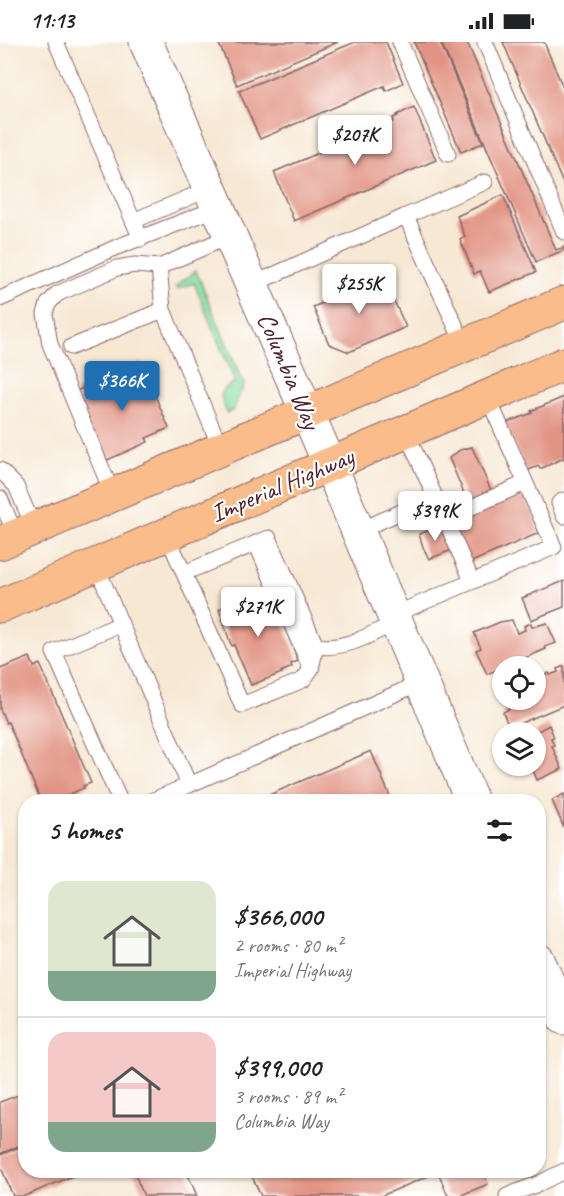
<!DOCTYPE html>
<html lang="en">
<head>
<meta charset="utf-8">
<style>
  :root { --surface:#fff; --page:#f2f2f2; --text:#202124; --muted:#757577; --line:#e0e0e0; --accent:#1f6fb2 }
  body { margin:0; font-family:Caveat,sans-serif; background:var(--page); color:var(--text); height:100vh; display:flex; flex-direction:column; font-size:22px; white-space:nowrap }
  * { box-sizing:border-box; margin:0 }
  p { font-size:20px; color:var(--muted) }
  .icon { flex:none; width:33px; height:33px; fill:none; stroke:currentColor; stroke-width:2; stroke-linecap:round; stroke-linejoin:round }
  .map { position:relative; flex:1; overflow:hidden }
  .details { position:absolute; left:18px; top:752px; width:528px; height:384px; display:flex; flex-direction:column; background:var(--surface); border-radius:24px; box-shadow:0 2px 4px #0004 }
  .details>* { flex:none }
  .controls { position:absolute; left:492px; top:614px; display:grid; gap:12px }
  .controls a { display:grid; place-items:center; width:54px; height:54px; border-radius:50%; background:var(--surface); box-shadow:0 2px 4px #0004; font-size:30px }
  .price { position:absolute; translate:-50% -51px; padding:0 14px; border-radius:6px; background:#fff; color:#222; font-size:20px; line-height:39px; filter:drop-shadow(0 2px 3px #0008) }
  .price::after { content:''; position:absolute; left:50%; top:36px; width:18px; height:14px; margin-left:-9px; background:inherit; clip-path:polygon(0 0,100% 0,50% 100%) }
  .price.selected { background:var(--accent); color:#fff }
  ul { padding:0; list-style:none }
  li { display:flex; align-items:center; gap:18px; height:150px; padding:0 30px }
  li+li { border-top:2px solid var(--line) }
  li span { display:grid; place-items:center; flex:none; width:168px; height:120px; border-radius:18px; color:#555 }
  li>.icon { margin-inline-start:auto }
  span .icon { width:72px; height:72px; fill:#fffc; stroke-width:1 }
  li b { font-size:26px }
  h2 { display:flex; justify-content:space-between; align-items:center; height:72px; padding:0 30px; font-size:26px }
  .status { display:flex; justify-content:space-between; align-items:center; height:42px; padding:0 30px; background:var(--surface); direction:ltr }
  .status svg { height:16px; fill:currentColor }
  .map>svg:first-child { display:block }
  .green { fill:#89dfa2; stroke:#6a7f66; stroke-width:1.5 }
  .building { fill:#e29484 }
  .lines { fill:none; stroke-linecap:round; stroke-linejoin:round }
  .service-casing { stroke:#876566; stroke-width:17 }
  .tertiary-casing { stroke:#876566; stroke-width:35 }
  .primary-casing { stroke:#876566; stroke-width:35 }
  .service { stroke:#fff; stroke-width:15 }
  .tertiary { stroke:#fff; stroke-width:33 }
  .primary { stroke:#f9bc8a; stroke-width:33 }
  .labels { text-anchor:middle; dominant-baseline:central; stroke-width:4.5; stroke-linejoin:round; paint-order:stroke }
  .street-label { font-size:26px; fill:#4a1f2b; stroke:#fff }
</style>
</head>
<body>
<div class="status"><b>11:13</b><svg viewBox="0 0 49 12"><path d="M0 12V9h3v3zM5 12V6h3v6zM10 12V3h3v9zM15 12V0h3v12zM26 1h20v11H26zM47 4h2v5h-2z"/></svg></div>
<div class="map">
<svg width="564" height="1154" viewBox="0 0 564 1154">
  <rect width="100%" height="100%" fill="#fff"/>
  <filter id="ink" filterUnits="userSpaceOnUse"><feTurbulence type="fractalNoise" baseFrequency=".0167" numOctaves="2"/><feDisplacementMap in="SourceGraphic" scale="12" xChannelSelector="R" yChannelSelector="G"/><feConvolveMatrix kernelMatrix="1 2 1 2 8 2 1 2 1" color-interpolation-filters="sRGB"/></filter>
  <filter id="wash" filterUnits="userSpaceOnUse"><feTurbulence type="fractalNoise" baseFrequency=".008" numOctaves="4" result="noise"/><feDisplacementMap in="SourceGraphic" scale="24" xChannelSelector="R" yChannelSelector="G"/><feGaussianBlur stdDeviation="1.35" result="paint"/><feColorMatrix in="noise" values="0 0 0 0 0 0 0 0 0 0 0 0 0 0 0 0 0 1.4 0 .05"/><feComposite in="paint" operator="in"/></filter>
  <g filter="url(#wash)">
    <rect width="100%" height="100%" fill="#f7e8d4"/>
    <path class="green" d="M196,229l48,114 -11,25 -6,3c-8,-19 -9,-21 8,-31l-41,-99 -17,6 -1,-3z"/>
    <g id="blocks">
      <g class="building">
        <path d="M218,0h120l-101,43z"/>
        <path d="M355,0h31l17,41 -17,8 -2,-5 -124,53 -21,-48z"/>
        <path d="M414,0h26l43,101 -22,9z"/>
        <path d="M441,0h26l89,208 8,-3v3l-28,12z"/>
        <path d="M503,0h41l20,48v96z"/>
        <path d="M414,65l22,53 -142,61 -20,-49 120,-51 -1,-3 5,-2 -1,-1z"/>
        <path d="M503,153l33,77 -47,20 -9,-21 -6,3 -14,-35 5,-2 -8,-21z"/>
        <path d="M383,235l3,5 2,-1 4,11h-2l16,35 -57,25 -20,-8 -16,-37 22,-9 -5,-12 18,-7 4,11z"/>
        <path d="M141,321l28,65 -23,10 2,4 -45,20 -27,-71z"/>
        <path d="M564,355v61l-24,11 -1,-3 -13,5 -21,-48 27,-10 -1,-2z"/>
        <path d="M472,405l21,48 -24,10 -20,-47 11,-8z"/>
        <path d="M522,450l11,20 6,21 -70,30 -17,-40z"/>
        <path d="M442,484l10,24 -23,9 -6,-12 -4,-13z"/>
        <path d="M564,539v26l-33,13 -9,-22z"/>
        <path d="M260,549l11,27 9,-4 18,47 -7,3 1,3 -11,5 1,1 -31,12 -17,-40 -2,1 -2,-4 -11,-33 9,-4 3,-4z"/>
        <path d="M512,578l5,13 8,-3 -1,-4 7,-3 1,4 15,-4 9,20 -11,4 1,2 -59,25 -11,-24 5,-2 -7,-15 26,-11z"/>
        <path d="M30,615l4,10 6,-3 51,119 -8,3 1,2 -30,13h-13l-33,-79 -2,1 -6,-14v-40z"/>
        <path d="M564,624v39l-55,23 -6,-16 6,-3 -4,-8 5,-2h26v-21l13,-5 1,2 8,-3 -1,-3z"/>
        <path d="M549,683l5,12 -3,1 3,7 -2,1 10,23 -25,11 -6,-15h5v-33z"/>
        <path d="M371,709l21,50h-137z"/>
        <path d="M564,752v34l-12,-28z"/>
        <path d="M26,1050v51l-26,11v-52z"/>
        <path d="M26,1102v26h61l-62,26h-12l-13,-31v-10z"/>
        <path d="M133,1128h53l11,26h-53z"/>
        <path d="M249,1128h233l6,14 -29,12h-11l-10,-24 -57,24h-120z"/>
      </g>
    </g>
  </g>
  <g filter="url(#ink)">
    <use href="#blocks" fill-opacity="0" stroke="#876566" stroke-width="1.5"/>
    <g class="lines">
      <g class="service-casing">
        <g id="service">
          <path d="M56,0l85,197"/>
          <path d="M400,0l48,112"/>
          <path d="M485,0l79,190"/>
          <path d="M406,174l79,-34"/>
          <path d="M133,179l76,-32"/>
          <path d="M251,243l155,-69 58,129"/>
          <path d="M0,257l117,-52 101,-39"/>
          <path d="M71,305l92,-37"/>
          <path d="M406,390l39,87"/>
          <path d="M221,407l-58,-139 -4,-43 71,-31"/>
          <path d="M0,428l16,16 18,42"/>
          <path d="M113,453l-63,-151 -5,-30 3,-10 9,-10 60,-26 18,-3 24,2"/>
          <path d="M0,456l16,38"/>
          <path d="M564,458l-5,3 5,13"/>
          <path d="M358,489l77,-34"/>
          <path d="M167,493l75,170 61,-25 8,-11 5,-23"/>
          <path d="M256,501l55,126"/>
          <path d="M96,523l93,220 233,-103"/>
          <path d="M184,531l85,-35 47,108c30,4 54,-11 80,-24"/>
          <path d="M472,539l-27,-62 80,-36"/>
          <path d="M393,573l161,-68 -66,-149"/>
          <path d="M120,759l-66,-149 67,-28"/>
          <path d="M151,759l38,-16"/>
          <path d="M507,1154l33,-13 24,-12"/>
        </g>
      </g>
      <g class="tertiary-casing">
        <g id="tertiary">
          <path d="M146,0l184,423 142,336"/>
          <path d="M538,918l26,58"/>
        </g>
      </g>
      <g class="primary-casing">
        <g id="primary">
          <path d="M0,501l564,-240"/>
          <path d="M0,564l564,-242"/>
        </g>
      </g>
      <use href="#service" class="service"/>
      <use href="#tertiary" class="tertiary"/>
      <use href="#primary" class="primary"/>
    </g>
  </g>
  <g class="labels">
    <g class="street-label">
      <text transform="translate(289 329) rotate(67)">Columbia Way</text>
      <text transform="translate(282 443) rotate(-23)">Imperial Highway</text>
    </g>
  </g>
</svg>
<div class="controls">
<a><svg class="icon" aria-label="locate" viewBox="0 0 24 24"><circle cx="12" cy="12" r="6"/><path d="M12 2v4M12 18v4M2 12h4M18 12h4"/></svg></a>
<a><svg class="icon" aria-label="layers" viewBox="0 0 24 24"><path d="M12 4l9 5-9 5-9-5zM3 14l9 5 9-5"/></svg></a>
</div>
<b class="price" style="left:355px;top:124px">$207K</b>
<b class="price" style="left:359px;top:273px">$255K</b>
<b class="price selected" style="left:122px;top:370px">$366K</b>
<b class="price" style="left:435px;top:500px">$399K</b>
<b class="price" style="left:258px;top:596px">$271K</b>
<section class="details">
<h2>5 homes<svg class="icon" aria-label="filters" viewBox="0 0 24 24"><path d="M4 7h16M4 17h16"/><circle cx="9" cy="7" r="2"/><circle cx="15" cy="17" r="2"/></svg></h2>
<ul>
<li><span style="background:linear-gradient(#dfe7d0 75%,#7fa58c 0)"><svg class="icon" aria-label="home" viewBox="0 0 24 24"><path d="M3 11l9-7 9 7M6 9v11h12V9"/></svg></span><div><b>$366,000</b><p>2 rooms · 80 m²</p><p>Imperial Highway</p></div></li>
<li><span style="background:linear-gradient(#f6c9c9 75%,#7fa58c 0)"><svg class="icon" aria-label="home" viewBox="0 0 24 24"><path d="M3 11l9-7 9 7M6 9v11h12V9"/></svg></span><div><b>$399,000</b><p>3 rooms · 89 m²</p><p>Columbia Way</p></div></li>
</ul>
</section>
</div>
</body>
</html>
